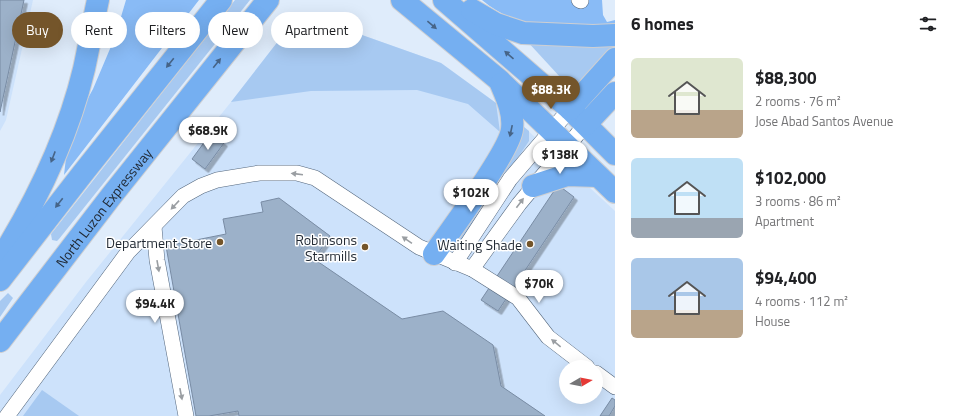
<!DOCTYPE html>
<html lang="en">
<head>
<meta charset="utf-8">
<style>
  :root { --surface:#fff; --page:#f6f6f6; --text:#202124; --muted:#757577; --accent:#74552a }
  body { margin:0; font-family:"Titillium Web",sans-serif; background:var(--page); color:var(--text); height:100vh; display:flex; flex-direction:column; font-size:15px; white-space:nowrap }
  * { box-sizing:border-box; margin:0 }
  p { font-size:13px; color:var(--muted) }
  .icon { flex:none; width:22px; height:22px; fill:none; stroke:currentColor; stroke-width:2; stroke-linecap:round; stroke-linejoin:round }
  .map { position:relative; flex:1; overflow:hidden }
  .panel { display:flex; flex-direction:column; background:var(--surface); width:340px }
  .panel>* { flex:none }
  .hud { position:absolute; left:12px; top:12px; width:380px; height:36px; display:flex; gap:8px }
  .needle { width:26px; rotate:80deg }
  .controls { position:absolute; left:559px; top:360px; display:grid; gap:8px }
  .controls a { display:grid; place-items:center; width:44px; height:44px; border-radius:50%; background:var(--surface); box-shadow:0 4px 16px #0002; font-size:20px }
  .price { position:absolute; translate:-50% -34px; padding:0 9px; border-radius:14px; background:#fff; color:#222; font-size:13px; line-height:26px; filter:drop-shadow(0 1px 2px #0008) }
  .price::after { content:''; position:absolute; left:50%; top:24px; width:12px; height:9px; margin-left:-6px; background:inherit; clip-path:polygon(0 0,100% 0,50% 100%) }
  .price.on { background:var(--accent); color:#fff }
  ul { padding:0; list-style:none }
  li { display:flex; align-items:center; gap:12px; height:100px; padding:0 16px }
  li span { display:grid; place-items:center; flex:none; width:112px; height:80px; border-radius:6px; color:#555 }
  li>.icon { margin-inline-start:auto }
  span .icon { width:48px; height:48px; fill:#fffc; stroke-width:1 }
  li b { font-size:17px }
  h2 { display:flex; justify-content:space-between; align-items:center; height:48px; padding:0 16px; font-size:17px }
  .tag { padding:0 14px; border-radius:18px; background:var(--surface); box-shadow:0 4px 16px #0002; font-size:14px; line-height:36px }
  .tag.on { background:var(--accent); color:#fff }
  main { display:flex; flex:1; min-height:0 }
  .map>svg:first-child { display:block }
  .built { fill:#cde2fb; fill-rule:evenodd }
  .green { fill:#a7c9f1 }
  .forest { fill:#89bbf6 }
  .building { fill:#9cb1c9; stroke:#798ca4; filter:url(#shadow) }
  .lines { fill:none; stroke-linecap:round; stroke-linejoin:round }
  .minor-casing { stroke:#54677d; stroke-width:16 }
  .highway-casing { stroke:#cecfd2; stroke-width:24 }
  .minor { stroke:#fff; stroke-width:15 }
  .highway { stroke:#75aff1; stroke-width:22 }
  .oneway { fill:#466487 }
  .oneway2 { fill:#9a9ea2 }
  .poi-dot { fill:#74552a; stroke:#fff; stroke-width:1.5 }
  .labels { text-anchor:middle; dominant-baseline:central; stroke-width:3; stroke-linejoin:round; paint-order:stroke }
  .street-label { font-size:14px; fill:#1f2731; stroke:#fff }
  .poi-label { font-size:14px; fill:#1f2731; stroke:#fff; text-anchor:end }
</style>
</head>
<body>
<main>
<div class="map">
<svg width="615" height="416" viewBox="0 0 615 416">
  <defs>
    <filter id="shadow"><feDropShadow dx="3.5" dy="3.5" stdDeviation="0" flood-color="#0004"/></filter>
  </defs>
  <rect width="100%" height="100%" fill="#dfecfb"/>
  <g class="built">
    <path d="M0,0h33l-27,120 -6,11z"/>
    <path d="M300,13l141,50 55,40 28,24 91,84v205h-615v-21l86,-113 145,-180zM566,367h30v30h-30z"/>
  </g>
  <g class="green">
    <path d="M235,0h15l-191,239 -2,2 -5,-1 -1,-6z"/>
    <path d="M300,13l141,50 55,40 4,29 -32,-28 -51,-14 -106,1 -80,11z"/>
    <path d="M526,40l89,5 -43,45z"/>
    <path d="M520,127h4l5,4v10l-76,114 -6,-5z"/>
    <path d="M8,293l5,5 -13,19v-16z"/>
    <path d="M42,390l37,26h-56z"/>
  </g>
  <g class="forest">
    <path d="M126,0h73l-135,175 3,-26 14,-38 12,-22 22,-52z"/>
    <path d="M482,0h120l1,15 4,7 8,-2v8c-50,1 -92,6 -133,-28z"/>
  </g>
  <g class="building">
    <path d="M0,0h24l-24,112z"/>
    <path d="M211,133l13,10 -19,26 -13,-10z"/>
    <path d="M558,185l16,12 -76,114 -17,-11z"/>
    <path d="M279,198l51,38 -16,23 88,60 41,-8 50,34 8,41 44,30h-306l-1,-5 -29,5h-13l-30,-170 60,-12 -3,-15 40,-7 -2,-10z"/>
    <path d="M612,398l3,2v6l-6,10h-9z"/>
  </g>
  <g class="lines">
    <g class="minor-casing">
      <g id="minor">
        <path d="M579,0l2,1"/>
        <path d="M154,227l3,33 29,156"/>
        <path d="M455,263l55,-84 60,-70"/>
        <path d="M472,269l47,-65 67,-80"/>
        <path d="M596,373l19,14"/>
        <path d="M7,416l121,-164 55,-56 18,-10 16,-6 42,-7h38l18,5 104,69 53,22 46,29 30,39 39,30"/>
      </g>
    </g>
    <g class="highway-casing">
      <g id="highway">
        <path d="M402,0l97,80 116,112"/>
        <path d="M444,0l126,109 45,45"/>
        <path d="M472,10l24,14 27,9 70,3 22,-1"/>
        <path d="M570,109l45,-50"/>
        <path d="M586,124l29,-31"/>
        <path d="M533,186l34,-11 31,1"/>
        <path d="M434,254c16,-23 76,-103 78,-125 2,-16 -5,-31 -11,-45"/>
        <path d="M0,260c36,-58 68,-124 84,-191 5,-23 9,-46 14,-69"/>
        <path d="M0,280l83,-107 138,-173"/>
        <path id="s1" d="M0,341l112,-146 156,-195"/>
      </g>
    </g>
    <use href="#minor" class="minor"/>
    <use href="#highway" class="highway"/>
  </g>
  <defs><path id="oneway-solid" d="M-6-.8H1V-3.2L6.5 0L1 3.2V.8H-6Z"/></defs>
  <g class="oneway">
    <use href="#oneway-solid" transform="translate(432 25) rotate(40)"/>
    <use href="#oneway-solid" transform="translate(509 55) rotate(-139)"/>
    <use href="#oneway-solid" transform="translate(170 63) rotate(129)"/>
    <use href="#oneway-solid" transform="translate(217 63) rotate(-51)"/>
    <use href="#oneway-solid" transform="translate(511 131) rotate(102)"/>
    <use href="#oneway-solid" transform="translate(53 157) rotate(111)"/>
    <use href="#oneway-solid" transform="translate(59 203) rotate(128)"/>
  </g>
  <g class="oneway2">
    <use href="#oneway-solid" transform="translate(297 174) rotate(-173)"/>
    <use href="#oneway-solid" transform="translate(520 203) rotate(-53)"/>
    <use href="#oneway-solid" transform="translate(175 205) rotate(133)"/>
    <use href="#oneway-solid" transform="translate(407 240) rotate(-146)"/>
    <use href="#oneway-solid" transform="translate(158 266) rotate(80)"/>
    <use href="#oneway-solid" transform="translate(556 343) rotate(-141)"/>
    <use href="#oneway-solid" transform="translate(181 394) rotate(79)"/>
  </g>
  <g class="poi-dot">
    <circle cx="220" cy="242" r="4"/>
    <circle cx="530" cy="244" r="4"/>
    <circle cx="365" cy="247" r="4"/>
  </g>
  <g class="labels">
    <g class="street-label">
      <text stroke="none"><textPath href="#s1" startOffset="169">North Luzon Expressway</textPath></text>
    </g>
    <g class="poi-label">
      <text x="357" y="239">Robinsons<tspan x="357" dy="16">Starmills</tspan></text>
      <text x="212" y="242">Department Store</text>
      <text x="522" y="244">Waiting Shade</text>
    </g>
  </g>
</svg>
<div class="controls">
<a><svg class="needle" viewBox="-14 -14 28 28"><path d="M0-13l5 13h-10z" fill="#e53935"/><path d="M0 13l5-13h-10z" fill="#757577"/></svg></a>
</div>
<b class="price on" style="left:551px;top:110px">$88.3K</b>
<b class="price" style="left:208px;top:151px">$68.9K</b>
<b class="price" style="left:560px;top:175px">$138K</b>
<b class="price" style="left:471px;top:213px">$102K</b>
<b class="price" style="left:539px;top:304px">$70K</b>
<b class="price" style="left:155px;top:324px">$94.4K</b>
<div class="hud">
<a class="tag on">Buy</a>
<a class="tag">Rent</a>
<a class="tag">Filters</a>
<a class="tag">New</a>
<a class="tag">Apartment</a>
</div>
</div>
<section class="panel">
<h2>6 homes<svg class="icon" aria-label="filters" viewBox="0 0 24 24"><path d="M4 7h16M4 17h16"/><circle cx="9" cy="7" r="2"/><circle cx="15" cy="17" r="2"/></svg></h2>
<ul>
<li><span style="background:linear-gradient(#dfe7d0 65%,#b9a48a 0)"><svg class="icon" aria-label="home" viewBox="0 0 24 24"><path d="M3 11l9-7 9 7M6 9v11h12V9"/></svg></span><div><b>$88,300</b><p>2 rooms · 76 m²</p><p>Jose Abad Santos Avenue</p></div></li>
<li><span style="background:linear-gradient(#bfe0f5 75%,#9aa5b1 0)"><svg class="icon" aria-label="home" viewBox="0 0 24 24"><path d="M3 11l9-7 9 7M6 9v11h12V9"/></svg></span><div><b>$102,000</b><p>3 rooms · 86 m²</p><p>Apartment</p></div></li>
<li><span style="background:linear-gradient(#a9c7e8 65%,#b9a48a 0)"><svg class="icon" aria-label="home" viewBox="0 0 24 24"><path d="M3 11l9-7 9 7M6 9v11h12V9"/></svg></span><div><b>$94,400</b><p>4 rooms · 112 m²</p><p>House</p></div></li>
</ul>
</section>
</main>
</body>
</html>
